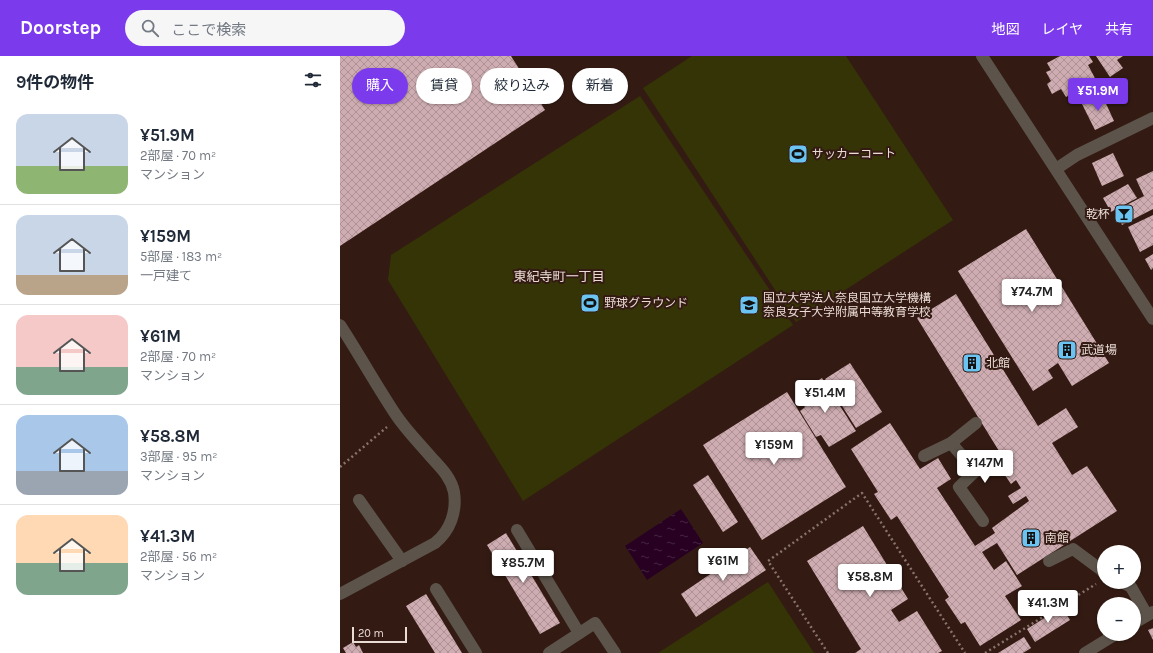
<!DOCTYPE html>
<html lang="ja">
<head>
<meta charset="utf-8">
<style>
  :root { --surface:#fff; --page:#f6f6f7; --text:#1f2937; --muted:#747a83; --line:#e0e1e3; --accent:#7c3aed }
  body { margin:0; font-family:Karla,"Noto Sans JP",sans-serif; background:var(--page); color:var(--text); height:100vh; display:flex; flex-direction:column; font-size:15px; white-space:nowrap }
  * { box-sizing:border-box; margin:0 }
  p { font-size:13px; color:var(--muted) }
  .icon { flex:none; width:22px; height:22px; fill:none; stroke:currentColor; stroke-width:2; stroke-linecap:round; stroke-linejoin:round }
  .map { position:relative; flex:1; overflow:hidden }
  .details { display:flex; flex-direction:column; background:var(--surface); width:340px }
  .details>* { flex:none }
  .top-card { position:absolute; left:12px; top:12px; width:380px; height:36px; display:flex; gap:8px }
  .controls { position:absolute; left:757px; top:489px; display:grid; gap:8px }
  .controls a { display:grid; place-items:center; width:44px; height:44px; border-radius:50%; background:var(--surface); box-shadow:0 1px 3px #0004; font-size:20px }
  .scale { position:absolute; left:12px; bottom:10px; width:55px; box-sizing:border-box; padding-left:4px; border:2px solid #ebdbd5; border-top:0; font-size:11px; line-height:14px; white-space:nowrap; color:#ebdbd5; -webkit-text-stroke:3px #331b13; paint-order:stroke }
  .price { position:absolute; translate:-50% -34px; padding:0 9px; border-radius:4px; background:#fff; color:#222; font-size:13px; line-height:26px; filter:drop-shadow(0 1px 2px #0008) }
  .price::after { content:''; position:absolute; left:50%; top:24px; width:12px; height:9px; margin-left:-6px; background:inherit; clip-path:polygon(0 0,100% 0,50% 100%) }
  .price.selected { background:var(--accent); color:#fff }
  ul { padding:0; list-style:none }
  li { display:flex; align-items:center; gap:12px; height:100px; padding:0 16px }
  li+li { border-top:1px solid var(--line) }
  li span { display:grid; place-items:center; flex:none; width:112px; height:80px; border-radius:12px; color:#555 }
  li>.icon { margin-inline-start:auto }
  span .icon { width:48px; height:48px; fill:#fffc; stroke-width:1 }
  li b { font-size:17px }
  h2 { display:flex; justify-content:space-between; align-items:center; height:48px; padding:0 16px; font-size:17px }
  .pill { padding:0 14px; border-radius:18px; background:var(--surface); box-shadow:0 1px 3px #0004; font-size:14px; line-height:36px }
  .pill.selected { background:var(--accent); color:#fff }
  header { display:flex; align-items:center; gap:24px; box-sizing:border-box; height:56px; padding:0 20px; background:var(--accent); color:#fff }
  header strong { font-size:19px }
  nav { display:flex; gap:22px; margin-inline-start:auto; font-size:14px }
  .search { width:280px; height:36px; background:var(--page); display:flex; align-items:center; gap:10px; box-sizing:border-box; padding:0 14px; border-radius:22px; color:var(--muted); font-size:15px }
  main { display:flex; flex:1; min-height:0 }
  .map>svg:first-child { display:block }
  .green { fill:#353406 }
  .water { fill:url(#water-ripples) }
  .building { fill:url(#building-cross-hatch) }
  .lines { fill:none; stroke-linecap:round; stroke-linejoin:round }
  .path { stroke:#88746d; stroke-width:2.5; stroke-dasharray:2 3; stroke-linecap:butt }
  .minor { stroke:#5c544b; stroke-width:12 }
  .labels { text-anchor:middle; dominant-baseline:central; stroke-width:4; stroke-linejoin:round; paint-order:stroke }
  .poi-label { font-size:12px; fill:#ebdbd5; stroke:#331b13; text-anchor:start }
  .neighbourhood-label { font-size:13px; fill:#ebdbd5; stroke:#331b13 }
</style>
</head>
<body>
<header>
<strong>Doorstep</strong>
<div class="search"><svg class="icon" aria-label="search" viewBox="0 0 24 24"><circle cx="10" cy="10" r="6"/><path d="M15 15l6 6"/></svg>ここで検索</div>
<nav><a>地図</a><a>レイヤ</a><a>共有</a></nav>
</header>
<main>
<section class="details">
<h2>9件の物件<svg class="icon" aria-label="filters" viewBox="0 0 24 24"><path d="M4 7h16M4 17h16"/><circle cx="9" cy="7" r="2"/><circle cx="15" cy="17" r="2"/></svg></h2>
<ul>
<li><span style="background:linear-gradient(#c9d6e8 65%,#8fb573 0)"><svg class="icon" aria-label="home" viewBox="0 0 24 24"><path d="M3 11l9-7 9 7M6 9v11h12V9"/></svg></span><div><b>¥51.9M</b><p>2部屋 · 70 m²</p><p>マンション</p></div></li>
<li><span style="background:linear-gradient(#c9d6e8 75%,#b9a48a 0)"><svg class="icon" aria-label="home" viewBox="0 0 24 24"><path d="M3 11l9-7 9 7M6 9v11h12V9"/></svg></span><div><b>¥159M</b><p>5部屋 · 183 m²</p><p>一戸建て</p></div></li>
<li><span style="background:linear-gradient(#f6c9c9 65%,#7fa58c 0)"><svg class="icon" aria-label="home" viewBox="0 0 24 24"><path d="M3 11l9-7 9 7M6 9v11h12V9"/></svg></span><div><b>¥61M</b><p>2部屋 · 70 m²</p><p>マンション</p></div></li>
<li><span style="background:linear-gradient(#a9c7e8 70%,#9aa5b1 0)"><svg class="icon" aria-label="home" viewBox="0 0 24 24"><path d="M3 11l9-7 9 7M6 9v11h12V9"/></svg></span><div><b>¥58.8M</b><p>3部屋 · 95 m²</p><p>マンション</p></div></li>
<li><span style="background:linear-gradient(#ffd9b3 60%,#7fa58c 0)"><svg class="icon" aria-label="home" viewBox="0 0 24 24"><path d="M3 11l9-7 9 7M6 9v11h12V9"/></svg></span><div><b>¥41.3M</b><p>2部屋 · 56 m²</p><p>マンション</p></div></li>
</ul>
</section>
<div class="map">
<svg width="813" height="597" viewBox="0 0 813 597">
  <defs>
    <pattern id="water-ripples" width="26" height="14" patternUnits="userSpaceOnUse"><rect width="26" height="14" fill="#270022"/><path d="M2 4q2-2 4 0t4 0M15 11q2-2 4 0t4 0" fill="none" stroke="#462541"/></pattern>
    <pattern id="building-cross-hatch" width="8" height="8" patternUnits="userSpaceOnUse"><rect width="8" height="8" fill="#ceacb1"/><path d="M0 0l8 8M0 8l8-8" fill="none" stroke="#ac9295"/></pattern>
  </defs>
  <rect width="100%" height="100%" fill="#331b13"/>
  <g class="green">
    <path d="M352,0h154l107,164 -157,102 -153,-234z"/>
    <path d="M300,40l153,229 -270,176 -135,-221 3,-25z"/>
    <path d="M428,526l46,71h-156z"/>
  </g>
  <path class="water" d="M341,453l22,34 -56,37 -22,-34z"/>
  <g class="building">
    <path d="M0,0h171l34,54 -205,136z"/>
    <path d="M720,0h29l4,6 -5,3 8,15 -30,17 -5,-8 -9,5 -5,-10 4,-3 -5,-9 5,-2 -4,-7z"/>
    <path d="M756,0h27l-6,4 6,8 -13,9z"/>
    <path d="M762,39l12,26 -19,9 -13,-26z"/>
    <path d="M773,97l11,23 -22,10 -10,-23z"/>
    <path d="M813,115v38l-31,16 -7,-14 29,-15 -8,-17z"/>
    <path d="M788,128l9,14 -26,14 -8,-14z"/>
    <path d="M813,159v30l-13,7 -12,-25z"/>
    <path d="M686,173l83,134 -37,23 -14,-23 -10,7 5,8 -20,13 -75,-120z"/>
    <path d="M813,198v14l-2,2 -6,-11z"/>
    <path d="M616,238l82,132 28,-18 12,19 -26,16 20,32 15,-9 30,45 -100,64 -20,-32 -15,9 12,18 12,-9 16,25 -17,10 16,24 -41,26 -15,-24 -4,2 -16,-24 4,-3 -52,-81 -6,4 -17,-26 4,-2 -27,-43 39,-26 30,46 18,-11 13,21 -14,9 38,58 20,-13 -3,-5 37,-27 -3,-5 -13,8 -5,-8 13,-8 -5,-8 -5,4 -18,-26 14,6 -90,-146z"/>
    <path d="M510,307l32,49 -26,16 -31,-49z"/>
    <path d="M482,322l34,53 -27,16 -8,-12 -5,2 -16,-26 5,-4 -9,-13z"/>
    <path d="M447,336l59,95 -84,53 -59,-95z"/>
    <path d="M368,419l30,47 -15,10 -30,-47z"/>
    <path d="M523,470l45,73 -17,11 8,12 18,-11 25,40 -4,2h-83l6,-4 -54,-88z"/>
    <path d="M166,477l54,90 -20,11 -53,-89z"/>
    <path d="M410,491l16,23 -70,47 -15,-23z"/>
    <path d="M86,538l36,59h-27l-29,-47z"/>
    <path d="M722,551l8,13 -35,22 -8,-13z"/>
    <path d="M813,572v12l-5,-10z"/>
    <path d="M684,581l7,11 -8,5h-25z"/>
    <path d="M13,586l3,5 3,-2 4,8h-17l-3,-5z"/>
  </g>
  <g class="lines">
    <g class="path">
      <path d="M0,411l47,-40"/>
      <path d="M488,597l-60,-92 94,-68 103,160"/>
      <path d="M645,597l111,-69"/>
    </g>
    <g class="minor">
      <path d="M642,0l171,263"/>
      <path d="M716,113l21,-14 76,-37"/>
      <path d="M0,269c19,29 36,60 56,90 10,15 23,28 35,42 9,10 20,20 23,35 3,20 -4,39 -19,51l-95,51"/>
      <path d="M611,387l24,28"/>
      <path d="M584,400l27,-13 25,-20"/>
      <path d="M19,444l43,61"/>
      <path d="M643,465l-24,-34 26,-25 8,-4 14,6"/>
      <path d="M177,474l62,103"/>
      <path d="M709,505l24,-12 31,23"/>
      <path d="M782,526l9,5 16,28"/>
      <path d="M96,533l40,64"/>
      <path d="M794,567l19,-11"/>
      <path d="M209,597l46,-30 20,30"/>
      <path d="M745,597l31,-19"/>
    </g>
  </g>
  <defs>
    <g id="stadium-square" transform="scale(1)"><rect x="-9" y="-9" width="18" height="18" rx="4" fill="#6ac3f1" stroke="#331b13"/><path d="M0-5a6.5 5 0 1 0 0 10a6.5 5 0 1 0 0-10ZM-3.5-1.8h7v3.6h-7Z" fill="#111"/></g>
    <g id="bar-square" transform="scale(1)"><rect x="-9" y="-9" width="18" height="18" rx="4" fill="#6ac3f1" stroke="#331b13"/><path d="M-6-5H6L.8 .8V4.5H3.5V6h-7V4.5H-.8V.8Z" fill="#111"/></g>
    <g id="school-square" transform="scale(1)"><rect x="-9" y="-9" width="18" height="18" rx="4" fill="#6ac3f1" stroke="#331b13"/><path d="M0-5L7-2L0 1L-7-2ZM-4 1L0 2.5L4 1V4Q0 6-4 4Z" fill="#111"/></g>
    <g id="building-square" transform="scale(1)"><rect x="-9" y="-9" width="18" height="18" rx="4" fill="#6ac3f1" stroke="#331b13"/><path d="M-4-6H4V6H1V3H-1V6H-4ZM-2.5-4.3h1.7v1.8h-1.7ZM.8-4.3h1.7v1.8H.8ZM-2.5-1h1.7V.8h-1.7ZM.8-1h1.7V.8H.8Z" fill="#111"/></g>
  </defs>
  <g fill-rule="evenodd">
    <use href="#stadium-square" x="458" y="98"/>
    <use href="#bar-square" x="784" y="158"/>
    <use href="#stadium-square" x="250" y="247"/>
    <use href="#school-square" x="409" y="249"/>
    <use href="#building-square" x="727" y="294"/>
    <use href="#building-square" x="632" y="307"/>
    <use href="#building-square" x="691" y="482"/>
  </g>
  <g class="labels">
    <g class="poi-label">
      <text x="472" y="98">サッカーコート</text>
      <text x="770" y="158" text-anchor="end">乾杯</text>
      <text x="423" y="242">国立大学法人奈良国立大学機構<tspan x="423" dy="14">奈良女子大学附属中等教育学校</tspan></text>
      <text x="264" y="247">野球グラウンド</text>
      <text x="741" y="294">武道場</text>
      <text x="646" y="307">北館</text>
      <text x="705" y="482">南館</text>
    </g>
    <g class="neighbourhood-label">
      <text x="219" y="220">東紀寺町一丁目</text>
    </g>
  </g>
</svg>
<div class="controls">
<a>+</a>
<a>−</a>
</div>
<div class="scale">20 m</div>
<b class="price selected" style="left:758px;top:56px">¥51.9M</b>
<b class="price" style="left:692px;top:257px">¥74.7M</b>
<b class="price" style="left:485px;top:358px">¥51.4M</b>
<b class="price" style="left:434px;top:410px">¥159M</b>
<b class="price" style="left:645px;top:428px">¥147M</b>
<b class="price" style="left:383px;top:526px">¥61M</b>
<b class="price" style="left:183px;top:528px">¥85.7M</b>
<b class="price" style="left:530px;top:542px">¥58.8M</b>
<b class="price" style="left:708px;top:568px">¥41.3M</b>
<div class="top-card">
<a class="pill selected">購入</a>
<a class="pill">賃貸</a>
<a class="pill">絞り込み</a>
<a class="pill">新着</a>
</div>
</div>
</main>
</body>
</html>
